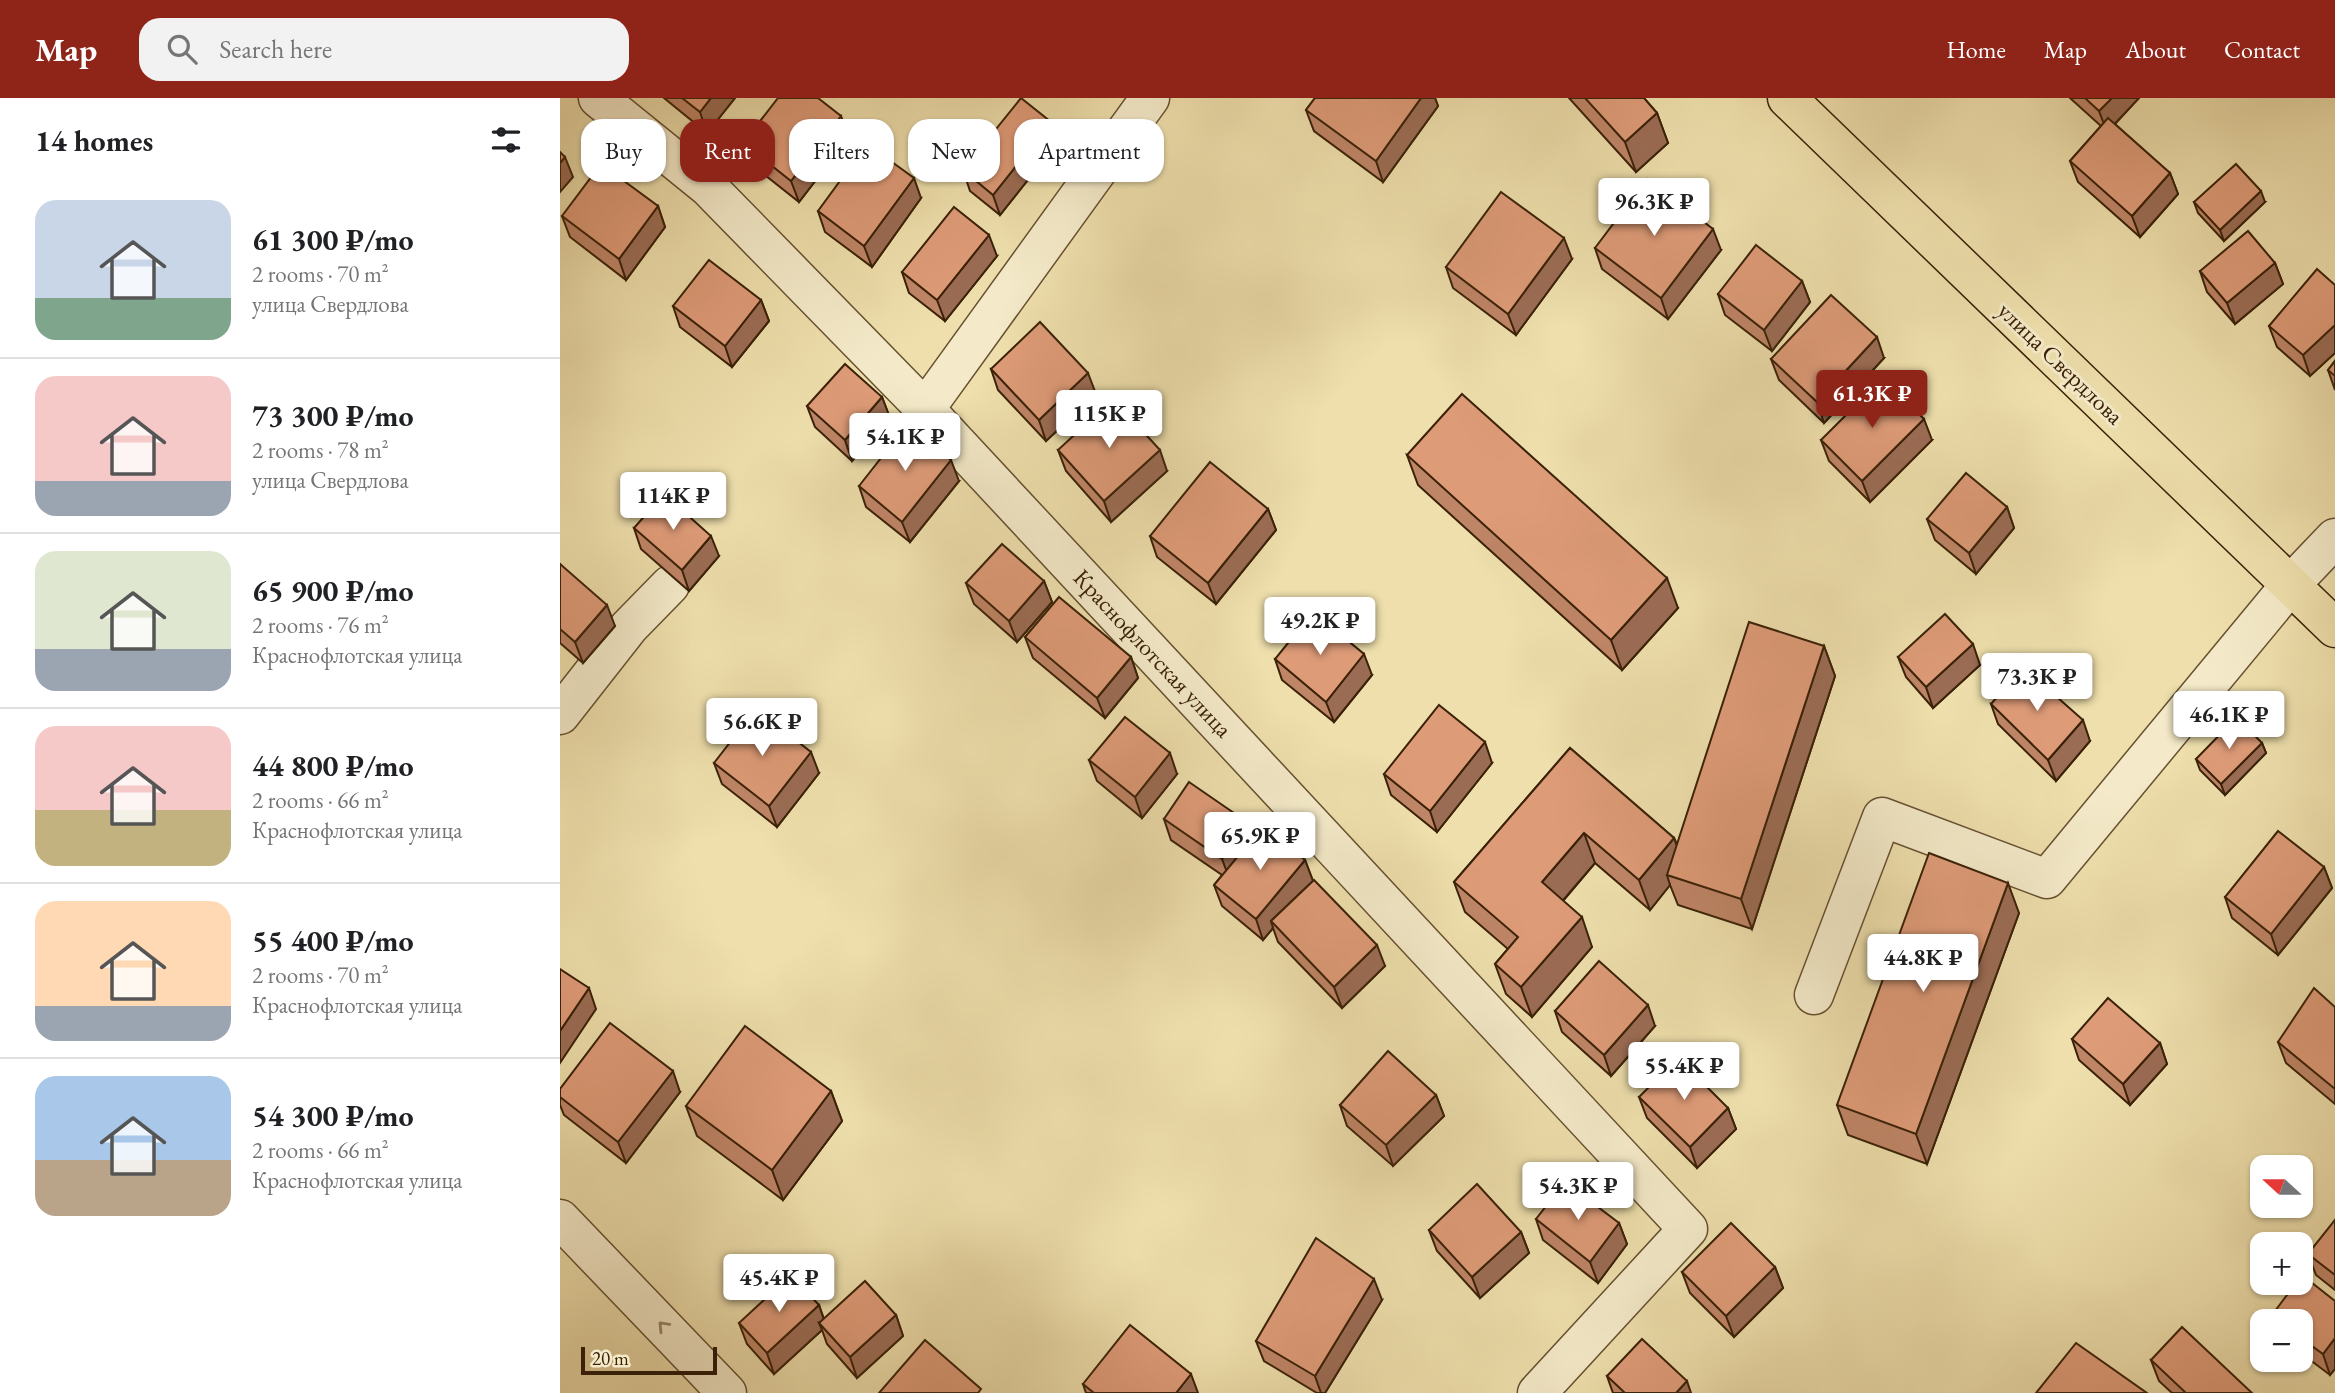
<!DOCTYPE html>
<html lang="en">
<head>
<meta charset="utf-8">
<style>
  :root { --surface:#fff; --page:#f2f2f2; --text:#202124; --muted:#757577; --line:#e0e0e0; --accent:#8f2418 }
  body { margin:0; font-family:"EB Garamond",serif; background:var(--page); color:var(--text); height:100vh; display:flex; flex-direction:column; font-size:26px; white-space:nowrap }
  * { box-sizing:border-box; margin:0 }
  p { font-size:23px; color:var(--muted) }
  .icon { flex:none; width:38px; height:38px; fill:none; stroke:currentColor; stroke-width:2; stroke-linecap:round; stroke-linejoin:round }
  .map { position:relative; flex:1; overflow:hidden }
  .details { display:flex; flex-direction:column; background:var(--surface); width:560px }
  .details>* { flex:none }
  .top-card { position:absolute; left:21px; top:21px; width:665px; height:63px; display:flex; gap:14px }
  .needle { width:46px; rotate:291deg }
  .fabs { position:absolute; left:1690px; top:1057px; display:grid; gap:14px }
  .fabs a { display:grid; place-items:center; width:63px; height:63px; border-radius:14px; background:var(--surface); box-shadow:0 2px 5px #0004; font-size:35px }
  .scale { position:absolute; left:21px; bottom:18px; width:136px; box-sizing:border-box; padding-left:7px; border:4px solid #3a2107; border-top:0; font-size:19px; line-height:24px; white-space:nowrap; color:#3a2107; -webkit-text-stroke:5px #f4eac9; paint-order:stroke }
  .price { position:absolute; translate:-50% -60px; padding:0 16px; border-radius:7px; background:#fff; color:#222; font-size:23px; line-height:46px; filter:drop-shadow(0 2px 4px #0008) }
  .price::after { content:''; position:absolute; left:50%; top:42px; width:21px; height:16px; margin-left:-10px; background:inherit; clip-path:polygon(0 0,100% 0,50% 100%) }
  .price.selected { background:var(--accent); color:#fff }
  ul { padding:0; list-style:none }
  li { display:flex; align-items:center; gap:21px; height:175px; padding:0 35px }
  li+li { border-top:2px solid var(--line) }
  li span { display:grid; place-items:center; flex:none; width:196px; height:140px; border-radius:21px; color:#555 }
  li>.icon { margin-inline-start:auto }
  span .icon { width:84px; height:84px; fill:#fffc; stroke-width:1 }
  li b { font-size:30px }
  h2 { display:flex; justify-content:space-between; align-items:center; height:84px; padding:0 35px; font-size:30px }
  .tag { padding:0 24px; border-radius:21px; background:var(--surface); box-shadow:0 2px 5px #0004; font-size:24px; line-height:63px }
  .tag.selected { background:var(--accent); color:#fff }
  header { display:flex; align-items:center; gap:42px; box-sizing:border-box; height:98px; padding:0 35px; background:var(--accent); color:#fff }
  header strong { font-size:33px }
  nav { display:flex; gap:38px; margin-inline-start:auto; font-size:24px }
  .search { width:490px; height:63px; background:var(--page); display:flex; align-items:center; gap:18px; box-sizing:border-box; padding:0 24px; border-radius:21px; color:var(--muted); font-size:26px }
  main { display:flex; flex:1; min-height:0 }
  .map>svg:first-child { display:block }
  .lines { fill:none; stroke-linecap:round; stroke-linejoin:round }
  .minor-casing { stroke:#675030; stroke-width:41 }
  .major-casing { stroke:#3a2107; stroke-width:41 }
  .minor { stroke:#f4eac9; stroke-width:38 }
  .major { stroke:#eedfac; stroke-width:38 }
  .wall { fill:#bf8567; stroke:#3a2107; stroke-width:2 }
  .shaded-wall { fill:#9b6c54; stroke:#3a2107; stroke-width:2 }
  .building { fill:#de9b78; stroke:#3a2107; stroke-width:2 }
  .oneway { stroke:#978668 }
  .labels { text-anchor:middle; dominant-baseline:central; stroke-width:6; stroke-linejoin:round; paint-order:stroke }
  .street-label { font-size:24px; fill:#3a2107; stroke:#f4eac9 }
</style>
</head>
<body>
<header>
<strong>Map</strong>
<div class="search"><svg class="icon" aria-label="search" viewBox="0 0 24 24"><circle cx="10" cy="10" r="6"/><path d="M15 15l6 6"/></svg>Search here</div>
<nav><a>Home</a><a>Map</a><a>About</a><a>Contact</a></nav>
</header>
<main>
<section class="details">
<h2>14 homes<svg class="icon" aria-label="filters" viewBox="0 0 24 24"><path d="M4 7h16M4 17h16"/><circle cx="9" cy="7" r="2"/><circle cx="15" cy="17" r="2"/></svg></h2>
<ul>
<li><span style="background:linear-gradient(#c9d6e8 70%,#7fa58c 0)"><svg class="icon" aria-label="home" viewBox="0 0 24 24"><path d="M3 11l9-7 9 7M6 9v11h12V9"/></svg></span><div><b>61 300 ₽/mo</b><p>2 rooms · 70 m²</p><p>улица Свердлова</p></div></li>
<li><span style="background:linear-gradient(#f6c9c9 75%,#9aa5b1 0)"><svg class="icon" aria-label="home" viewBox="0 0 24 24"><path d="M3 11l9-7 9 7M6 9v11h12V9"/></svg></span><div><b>73 300 ₽/mo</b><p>2 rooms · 78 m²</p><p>улица Свердлова</p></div></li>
<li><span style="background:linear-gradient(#dfe7d0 70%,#9aa5b1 0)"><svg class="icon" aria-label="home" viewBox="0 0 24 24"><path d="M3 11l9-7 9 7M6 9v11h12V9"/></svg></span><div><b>65 900 ₽/mo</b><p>2 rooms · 76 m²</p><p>Краснофлотская улица</p></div></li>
<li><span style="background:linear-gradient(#f6c9c9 60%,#c2b280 0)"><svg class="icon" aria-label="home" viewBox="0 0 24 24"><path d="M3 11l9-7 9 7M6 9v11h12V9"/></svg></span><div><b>44 800 ₽/mo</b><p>2 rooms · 66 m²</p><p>Краснофлотская улица</p></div></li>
<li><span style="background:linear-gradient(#ffd9b3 75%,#9aa5b1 0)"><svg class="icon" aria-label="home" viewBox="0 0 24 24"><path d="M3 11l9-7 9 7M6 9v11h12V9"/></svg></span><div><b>55 400 ₽/mo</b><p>2 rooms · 70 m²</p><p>Краснофлотская улица</p></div></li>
<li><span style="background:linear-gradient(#a9c7e8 60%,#b9a48a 0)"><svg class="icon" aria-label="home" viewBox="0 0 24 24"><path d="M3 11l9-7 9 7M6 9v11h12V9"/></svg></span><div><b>54 300 ₽/mo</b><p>2 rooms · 66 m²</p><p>Краснофлотская улица</p></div></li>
</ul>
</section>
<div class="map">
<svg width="1775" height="1295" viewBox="0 0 1775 1295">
  <rect width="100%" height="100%" fill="#eedfac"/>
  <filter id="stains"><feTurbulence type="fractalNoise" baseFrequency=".00286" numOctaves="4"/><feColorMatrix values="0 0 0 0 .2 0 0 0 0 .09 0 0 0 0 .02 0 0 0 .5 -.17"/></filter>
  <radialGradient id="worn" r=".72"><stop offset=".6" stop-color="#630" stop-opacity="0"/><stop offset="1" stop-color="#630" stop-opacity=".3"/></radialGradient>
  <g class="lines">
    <g class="minor-casing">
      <g id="minor">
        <path d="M38,0l110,89 217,222 763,820 -151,164"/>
        <path d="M365,311l225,-311"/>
        <path d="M0,617l69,-88 41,-42"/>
        <path d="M1254,897l68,-178 165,62 244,-295 44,-46"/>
        <path d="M0,1121l167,174"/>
      </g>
    </g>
    <g class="major-casing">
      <path id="major" d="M1227,0l548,530"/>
    </g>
    <use href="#minor" class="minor"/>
    <use href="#major" class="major"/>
  </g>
  <g class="wall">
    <path d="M104,0h71l-28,35z"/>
    <path d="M755,0h120l3,8 -55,76 -69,-51 -8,-21z"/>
    <path d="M1009,0h75l13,15 11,30 -32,29z"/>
    <path d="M1510,0h69l-24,26 55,49 8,21 -38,43 -62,-55 -8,-21 31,-35z"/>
    <path d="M289,39l-50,65 -48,-38 -8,-21z"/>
    <path d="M498,44l-58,73 -30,-24 -7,-21z"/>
    <path d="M361,100l-49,69 -47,-35 -7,-21z"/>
    <path d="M1634,104h71l-41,39 -26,-28z"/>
    <path d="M98,108l7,21 -39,53 -56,-43 -8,-21z"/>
    <path d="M1035,150l126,2 -53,69 -66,-50z"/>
    <path d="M437,158l-52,65 -36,-28 -7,-21z"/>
    <path d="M1012,161l-56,76 -63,-47 -7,-21z"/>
    <path d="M1715,165l8,21 -48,40 -28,-32 -7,-21z"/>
    <path d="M1242,183l8,21 -38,49 -47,-36 -7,-21z"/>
    <path d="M1775,187v68l-25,23 -33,-29 -8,-21z"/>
    <path d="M201,202l8,21 -37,46 -52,-40 -7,-21z"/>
    <path d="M1324,260l-60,65 -45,-43 -8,-21z"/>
    <path d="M1775,263v29l-7,-20z"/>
    <path d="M431,271l105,25 -50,47 -48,-51z"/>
    <path d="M322,299l8,21 -38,43 -37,-34 -8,-21z"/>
    <path d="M1261,342h111l-62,62 -41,-41z"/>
    <path d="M498,352l109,21 -56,51 -45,-51z"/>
    <path d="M847,357l271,153 -56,62 -204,-185z"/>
    <path d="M399,383l-49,61 -44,-35 -7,-21z"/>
    <path d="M1447,409l7,21 -38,46 -41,-34 -8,-21z"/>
    <path d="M708,411l8,21 -60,74 -59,-47 -7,-21z"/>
    <path d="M74,430l85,28 -30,35 -48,-42z"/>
    <path d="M0,466l55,62 -32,37 -23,-20z"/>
    <path d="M484,483l8,21 -35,40 -43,-38 -8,-21z"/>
    <path d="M465,539l106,20 7,21 -33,40 -72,-60z"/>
    <path d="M1264,548l11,30 -83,253 -74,-24 -8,-20 -20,25 -55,-47 -32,38 29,46 -60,70 -26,-23 -11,-30 13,-15 -43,-37 -11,-30 116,-134 104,90 3,6z"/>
    <path d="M1338,559l82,8 -47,43 -27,-31z"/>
    <path d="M715,561l97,16 -38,47 -52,-42z"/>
    <path d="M1431,606l99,37 -34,40 -58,-57z"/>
    <path d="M1702,645l4,10 -41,42 -25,-25 -4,-11z"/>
    <path d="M529,662l88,14 -35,44 -45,-37z"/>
    <path d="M154,665l105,10 -42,54 -55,-43z"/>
    <path d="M932,665l-55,69 -46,-37 -7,-21z"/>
    <path d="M604,721l89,19 52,22 8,21 72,85 -43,42 -64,-66 -5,-14 -10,12 -41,-34 -8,-21 8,-10 -51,-35z"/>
    <path d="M1764,769l8,21 -54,67 -46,-37 -7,-21z"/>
    <path d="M1459,815l-92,251 -79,-29 -11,-30z"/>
    <path d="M1775,909v97l-49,-41 -8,-21z"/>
    <path d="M995,913l100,15 -44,50 -49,-44z"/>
    <path d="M1512,941l88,4 7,21 -37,41 -51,-45z"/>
    <path d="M0,991l120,3 -54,71 -62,-48 -4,-10z"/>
    <path d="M271,993l11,30 -59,79 -86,-64 -11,-30z"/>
    <path d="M876,997l8,21 -51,50 -46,-40 -7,-21z"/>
    <path d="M1079,999l89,11 8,21 -39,39 -50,-50z"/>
    <path d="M976,1121l83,4 8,21 -29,39 -55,-43z"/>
    <path d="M1775,1122v70l-19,-15 -8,-21z"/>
    <path d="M869,1132l92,2 8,21 -49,45 -43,-47z"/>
    <path d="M1215,1169l8,21 -49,49 -44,-44 -8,-21z"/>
    <path d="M822,1202l-57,93h-8l-53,-32 -8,-20z"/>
    <path d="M1775,1203v68l-5,6 -29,-22v-32h-27l-2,-6z"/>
    <path d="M259,1207l5,14 72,-4 7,21 -46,42 -30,-34 -5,-14 -48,44 -27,-30 -8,-21z"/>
    <path d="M1591,1262l101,33h-80l-13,-12z"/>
    <path d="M1047,1278l84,17h-78z"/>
    <path d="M523,1286l115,9h-112z"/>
  </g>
  <g class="shaded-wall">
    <path d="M151,0h24l-28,35 -7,-21z"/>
    <path d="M861,0h14l3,8 -55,76 -7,-21z"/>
    <path d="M1552,0h27l-32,34 -8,-21z"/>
    <path d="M1097,15l11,30 -32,29 -11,-30z"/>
    <path d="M281,18l8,21 -50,65 -8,-21z"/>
    <path d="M491,24l7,20 -58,73 -7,-20z"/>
    <path d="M5,59l8,20 -13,15v-29z"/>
    <path d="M1610,75l8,21 -38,43 -8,-21z"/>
    <path d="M354,80l7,20 -49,69 -8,-21z"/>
    <path d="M1701,93l4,11 -41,39 -4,-11z"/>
    <path d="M98,108l7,21 -39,53 -7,-21z"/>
    <path d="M1153,131l8,21 -53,69 -7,-21z"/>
    <path d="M429,137l8,21 -52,65 -8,-21z"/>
    <path d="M1004,140l8,21 -56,76 -8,-21z"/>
    <path d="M1715,165l8,21 -48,40 -8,-21z"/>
    <path d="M1242,183l8,21 -38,49 -8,-21z"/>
    <path d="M201,202l8,21 -37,46 -7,-21z"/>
    <path d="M1775,227v28l-25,23 -7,-21z"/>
    <path d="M1317,239l7,21 -60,65 -7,-21z"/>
    <path d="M528,275l8,21 -50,47 -7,-21z"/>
    <path d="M322,299l8,21 -38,43 -7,-21z"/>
    <path d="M1364,321l8,21 -62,62 -8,-21z"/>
    <path d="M600,352l7,21 -56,51 -7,-21z"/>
    <path d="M391,362l8,21 -49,61 -8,-20z"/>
    <path d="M1447,409l7,21 -38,46 -7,-21z"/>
    <path d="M708,411l8,21 -60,74 -8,-21z"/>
    <path d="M151,438l8,20 -30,35 -7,-21z"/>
    <path d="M1107,480l11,30 -56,62 -11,-30z"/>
    <path d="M484,483l8,21 -35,40 -8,-21z"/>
    <path d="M47,507l8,21 -32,37 -8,-21z"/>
    <path d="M1413,546l7,21 -47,43 -7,-21z"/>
    <path d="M1264,548l11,30 -83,253 -11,-30z"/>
    <path d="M804,556l8,21 -38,47 -8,-20z"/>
    <path d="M571,559l7,21 -33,40 -8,-20z"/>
    <path d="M1523,622l7,21 -34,40 -8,-21z"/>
    <path d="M925,644l7,21 -55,69 -7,-21z"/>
    <path d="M1702,645l4,10 -41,42 -4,-11z"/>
    <path d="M251,654l8,21 -42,54 -8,-21z"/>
    <path d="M610,655l7,21 -35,44 -7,-21z"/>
    <path d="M687,724l8,21 -25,37 -8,-21z"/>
    <path d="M1024,735l11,30 -42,49 -11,-30z"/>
    <path d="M1114,740l11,30 -18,7 3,10 -20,25 -11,-30z"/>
    <path d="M745,762l8,21 -42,40 2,7 -10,12 -7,-21z"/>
    <path d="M1764,769l8,21 -54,67 -7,-21z"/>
    <path d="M1448,785l11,30 -92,251 -11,-30z"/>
    <path d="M1022,819l10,30 -60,70 -11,-30z"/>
    <path d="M817,847l8,21 -43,42 -8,-21z"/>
    <path d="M29,890l7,21 -36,54v-32z"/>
    <path d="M1088,907l7,21 -44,50 -7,-21z"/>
    <path d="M1600,945l7,21 -37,41 -7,-21z"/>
    <path d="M113,973l7,21 -54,71 -8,-21z"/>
    <path d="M271,993l11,30 -59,79 -11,-30z"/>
    <path d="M876,997l8,21 -51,50 -7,-21z"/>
    <path d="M1168,1010l8,21 -39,39 -7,-21z"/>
    <path d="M1059,1125l8,21 -29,39 -8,-21z"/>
    <path d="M961,1134l8,21 -49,45 -8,-21z"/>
    <path d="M1215,1169l8,21 -49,49 -8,-21z"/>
    <path d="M814,1181l8,21 -57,93h-4l-6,-17z"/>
    <path d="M259,1207l7,21 -7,-3 3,7 -48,44 -7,-21z"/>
    <path d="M336,1217l7,21 -46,42 -7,-21z"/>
    <path d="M1775,1240v31l-5,6 -7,-21z"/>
    <path d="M631,1276l7,19h-22z"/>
    <path d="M1127,1283l4,12h-15z"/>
  </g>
  <g class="building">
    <path d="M122,0h29l-11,14z"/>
    <path d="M218,0h40l23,18 -50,65 -48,-38z"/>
    <path d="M461,0l30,24 -58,73 -30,-25z"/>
    <path d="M755,0h106l-45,63 -70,-51z"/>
    <path d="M1025,0h59l13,15 -32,29z"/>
    <path d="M1525,0h27l-13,13z"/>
    <path d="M1548,20l62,55 -38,43 -62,-55z"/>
    <path d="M307,46l47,34 -50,68 -46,-35z"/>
    <path d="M0,54l5,5 -5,6z"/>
    <path d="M41,66l57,42 -39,53 -57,-43z"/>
    <path d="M1676,66l25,27 -41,39 -26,-28z"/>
    <path d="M1087,81l66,50 -52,69 -66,-50z"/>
    <path d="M941,94l63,46 -56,76 -62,-47z"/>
    <path d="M394,109l35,28 -52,65 -35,-28z"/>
    <path d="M1688,133l27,32 -48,40 -27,-32z"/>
    <path d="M1196,147l46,36 -38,49 -46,-36z"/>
    <path d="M149,162l52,40 -36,46 -52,-40z"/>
    <path d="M1757,171l18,16v40l-32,30 -34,-29z"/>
    <path d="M1271,197l46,42 -60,65 -46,-43z"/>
    <path d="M480,224l48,51 -49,47 -48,-51z"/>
    <path d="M1775,263v15l-7,-6z"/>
    <path d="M285,266l37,33 -37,43 -38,-34z"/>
    <path d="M1323,280l41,41 -62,62 -41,-41z"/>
    <path d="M902,296l205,184 -56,62 -204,-185z"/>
    <path d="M553,301l47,51 -56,51 -46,-51z"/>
    <path d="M347,327l44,35 -49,62 -43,-36z"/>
    <path d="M650,364l58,47 -60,74 -58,-47z"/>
    <path d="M1406,375l41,34 -38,46 -42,-34z"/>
    <path d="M104,396l47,42 -29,34 -48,-42z"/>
    <path d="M442,446l42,37 -35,40 -43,-38z"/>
    <path d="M0,466l47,41 -32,37 -15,-13z"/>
    <path d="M499,499l72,60 -34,41 -72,-61z"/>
    <path d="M753,514l51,42 -38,48 -51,-43z"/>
    <path d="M1385,516l28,30 -47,43 -28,-30z"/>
    <path d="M1189,524l75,24 -83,253 -74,-24z"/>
    <path d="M1463,569l60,53 -35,40 -57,-56z"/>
    <path d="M879,607l46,37 -55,69 -46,-37z"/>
    <path d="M196,611l55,43 -42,54 -55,-43z"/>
    <path d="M565,619l45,36 -35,44 -46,-37z"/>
    <path d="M1677,619l25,26 -41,41 -25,-25z"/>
    <path d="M1010,650l104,90 -35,42 -55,-47 -42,49 40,35 -61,70 -26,-23 23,-27 -64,-55z"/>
    <path d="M629,684l58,40 -25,37 -58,-40z"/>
    <path d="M704,727l41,35 -49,59 -42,-34z"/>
    <path d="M1718,733l46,36 -53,67 -46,-37z"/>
    <path d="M1369,755l79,30 -92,251 -79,-29z"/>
    <path d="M754,782l63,65 -43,42 -63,-66z"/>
    <path d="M1039,863l49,44 -44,50 -49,-44z"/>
    <path d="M0,871l29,19 -29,43z"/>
    <path d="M1754,890l21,19v82l-57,-47z"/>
    <path d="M1548,900l52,45 -37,41 -51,-45z"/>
    <path d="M50,925l63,48 -55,71 -58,-45v-8z"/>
    <path d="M185,928l86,65 -59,79 -86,-64z"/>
    <path d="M828,953l48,44 -50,50 -46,-40z"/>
    <path d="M1118,960l50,50 -38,39 -51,-50z"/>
    <path d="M1005,1084l54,41 -29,39 -54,-43z"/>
    <path d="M917,1086l44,48 -49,45 -43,-47z"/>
    <path d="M1775,1122v55l-27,-21z"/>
    <path d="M1171,1125l44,44 -49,49 -44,-44z"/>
    <path d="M756,1140l58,41 -59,97 -59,-35z"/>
    <path d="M231,1177l28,30 -52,48 -28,-30z"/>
    <path d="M1742,1177l33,26v37l-12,16 -22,-16v-17h-22l-7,-6 24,-32h5z"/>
    <path d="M305,1183l31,34 -46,42 -31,-34z"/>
    <path d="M570,1227l61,49 -15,19h-82l-11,-9z"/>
    <path d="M1622,1229l70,66h-66l-35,-33z"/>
    <path d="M1082,1241l45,42 -11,12h-51l-18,-17z"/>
    <path d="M365,1242l56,49 -3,4h-99z"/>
    <path d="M1516,1245l71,50h-111z"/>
  </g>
  <defs><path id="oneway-chevron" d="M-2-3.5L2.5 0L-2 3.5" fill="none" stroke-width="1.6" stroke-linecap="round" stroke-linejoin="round" transform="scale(1.75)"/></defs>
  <use class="oneway" href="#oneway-chevron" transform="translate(103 1228) rotate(-134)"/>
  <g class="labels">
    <g class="street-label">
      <text transform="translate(1501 265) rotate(44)">улица Свердлова</text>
      <text transform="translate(593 555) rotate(47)">Краснофлотская улица</text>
    </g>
  </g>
  <rect width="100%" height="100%" filter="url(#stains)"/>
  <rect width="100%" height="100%" fill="url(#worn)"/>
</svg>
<div class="fabs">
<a><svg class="needle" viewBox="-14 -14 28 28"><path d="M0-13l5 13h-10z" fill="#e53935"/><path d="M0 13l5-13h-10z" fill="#757577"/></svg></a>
<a>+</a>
<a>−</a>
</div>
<div class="scale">20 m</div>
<b class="price" style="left:1094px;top:140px">96.3K ₽</b>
<b class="price selected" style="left:1312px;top:332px">61.3K ₽</b>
<b class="price" style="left:549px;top:352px">115K ₽</b>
<b class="price" style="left:345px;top:375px">54.1K ₽</b>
<b class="price" style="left:113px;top:434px">114K ₽</b>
<b class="price" style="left:760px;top:559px">49.2K ₽</b>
<b class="price" style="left:1477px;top:615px">73.3K ₽</b>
<b class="price" style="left:1669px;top:653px">46.1K ₽</b>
<b class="price" style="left:202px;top:660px">56.6K ₽</b>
<b class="price" style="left:700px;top:774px">65.9K ₽</b>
<b class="price" style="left:1363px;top:896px">44.8K ₽</b>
<b class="price" style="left:1124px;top:1004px">55.4K ₽</b>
<b class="price" style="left:1018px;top:1124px">54.3K ₽</b>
<b class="price" style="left:219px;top:1216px">45.4K ₽</b>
<div class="top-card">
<a class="tag">Buy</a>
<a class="tag selected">Rent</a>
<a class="tag">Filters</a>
<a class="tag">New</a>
<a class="tag">Apartment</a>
</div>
</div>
</main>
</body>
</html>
